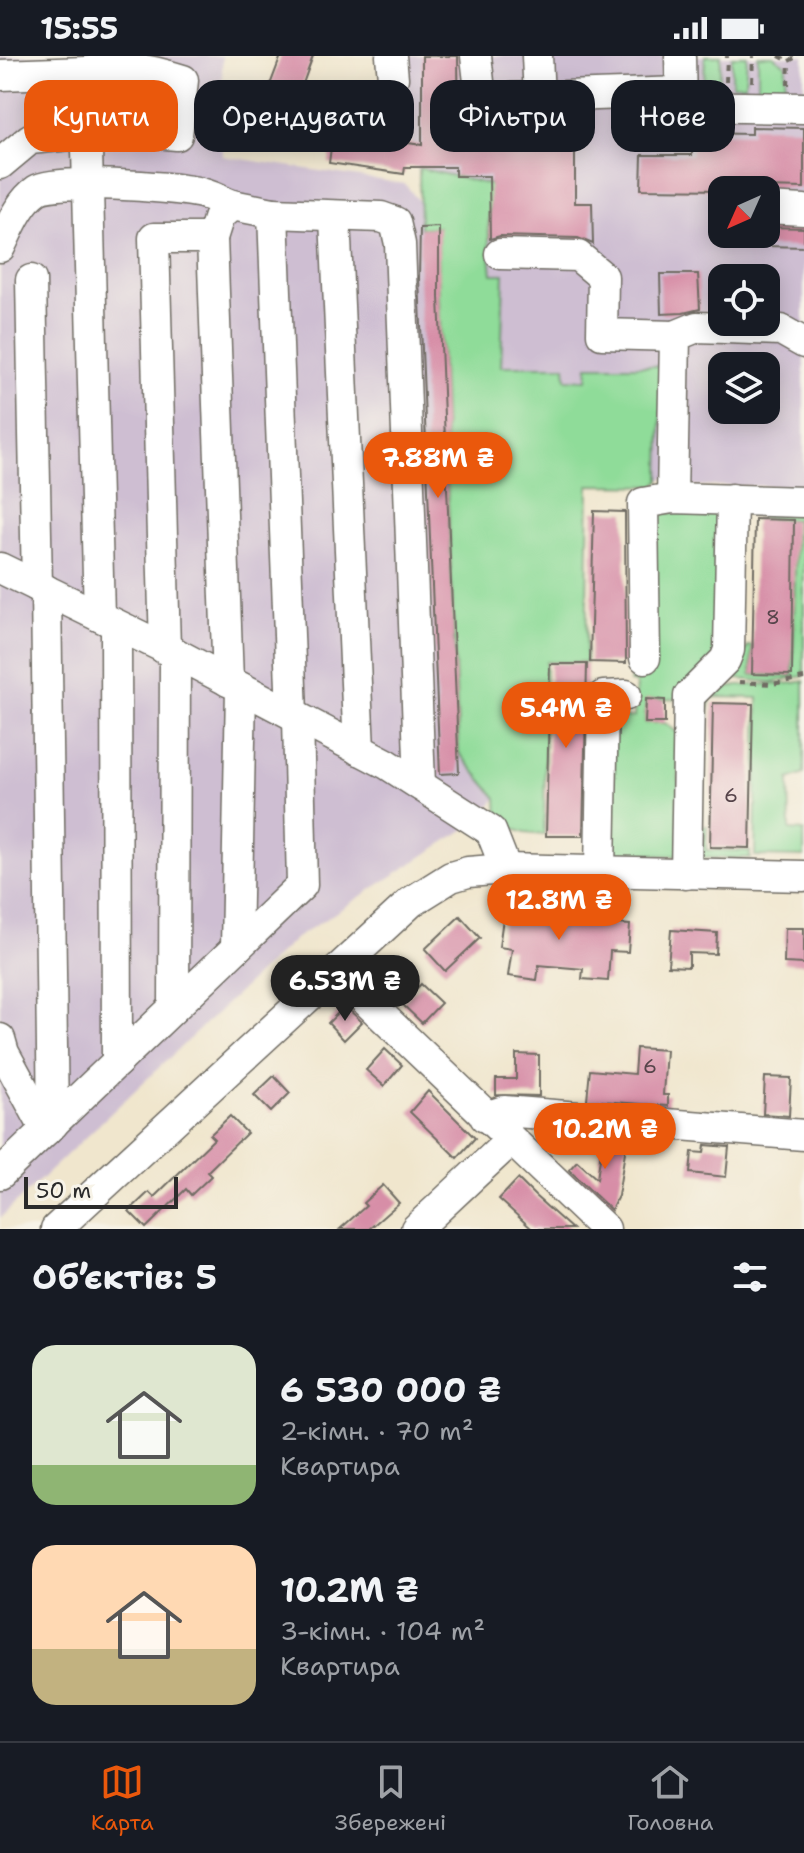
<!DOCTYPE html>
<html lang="uk">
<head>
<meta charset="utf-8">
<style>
  :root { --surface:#171b24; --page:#242831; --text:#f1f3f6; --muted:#9ea1a6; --line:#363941; --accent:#ea580c }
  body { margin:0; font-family:"Shantell Sans",sans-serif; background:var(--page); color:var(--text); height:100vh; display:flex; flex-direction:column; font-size:30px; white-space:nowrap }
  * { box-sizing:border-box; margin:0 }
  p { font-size:26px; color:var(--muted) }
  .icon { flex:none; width:44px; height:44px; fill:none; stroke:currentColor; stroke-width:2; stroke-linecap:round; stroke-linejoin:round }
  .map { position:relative; height:1173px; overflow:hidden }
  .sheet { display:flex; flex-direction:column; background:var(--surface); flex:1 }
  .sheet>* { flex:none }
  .top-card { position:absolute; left:24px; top:24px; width:756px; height:72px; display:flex; gap:16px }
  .needle { width:52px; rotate:225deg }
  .fabs { position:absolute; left:708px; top:120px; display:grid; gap:16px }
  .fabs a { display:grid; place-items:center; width:72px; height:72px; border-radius:16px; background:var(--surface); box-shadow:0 4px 20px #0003; font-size:40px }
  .scale { position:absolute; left:24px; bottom:20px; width:154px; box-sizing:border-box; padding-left:8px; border:4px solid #2b2b2b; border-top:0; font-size:22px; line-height:28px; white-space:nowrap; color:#2b2b2b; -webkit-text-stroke:6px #f7f3e8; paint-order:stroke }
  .price { position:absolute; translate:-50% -68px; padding:0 18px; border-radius:28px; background:var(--accent); color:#fff; font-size:26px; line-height:52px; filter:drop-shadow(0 2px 4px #0008) }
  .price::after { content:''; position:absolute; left:50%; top:48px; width:24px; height:18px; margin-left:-12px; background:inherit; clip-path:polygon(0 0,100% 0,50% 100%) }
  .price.active { background:#222; color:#fff }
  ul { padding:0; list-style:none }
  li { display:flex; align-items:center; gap:24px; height:200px; padding:0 32px }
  li span { display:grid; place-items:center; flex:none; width:224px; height:160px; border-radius:24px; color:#555 }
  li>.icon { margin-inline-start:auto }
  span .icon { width:96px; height:96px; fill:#fffc; stroke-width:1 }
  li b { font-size:34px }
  h2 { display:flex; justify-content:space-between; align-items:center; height:96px; padding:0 32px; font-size:34px }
  .chip { padding:0 28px; border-radius:24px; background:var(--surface); box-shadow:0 4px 20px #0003; font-size:28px; line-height:72px }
  .chip.active { background:var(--accent); color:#fff }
  .status { display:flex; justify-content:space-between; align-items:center; height:56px; padding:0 40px; background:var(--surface); direction:ltr }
  .status svg { height:22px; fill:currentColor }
  .tab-bar { display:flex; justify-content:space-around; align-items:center; height:112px; border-top:2px solid var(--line); background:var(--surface); font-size:22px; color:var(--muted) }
  .tab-bar a { display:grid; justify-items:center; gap:4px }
  .tab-bar .active { color:var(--accent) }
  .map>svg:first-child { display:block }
  .industrial { fill:#cebed2; fill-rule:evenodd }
  .green { fill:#8fdc99; stroke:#5d8462; stroke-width:2 }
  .building { fill:#d78ea7 }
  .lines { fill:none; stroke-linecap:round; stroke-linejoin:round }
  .minor-casing { stroke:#706c64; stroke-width:33 }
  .path { stroke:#706c64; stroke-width:4; stroke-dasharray:6 6; stroke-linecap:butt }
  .minor { stroke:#fff; stroke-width:30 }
  .labels { text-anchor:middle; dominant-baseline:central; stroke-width:7; stroke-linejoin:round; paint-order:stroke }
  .number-label { font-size:20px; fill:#56444a }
</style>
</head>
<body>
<div class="status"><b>15:55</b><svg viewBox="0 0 49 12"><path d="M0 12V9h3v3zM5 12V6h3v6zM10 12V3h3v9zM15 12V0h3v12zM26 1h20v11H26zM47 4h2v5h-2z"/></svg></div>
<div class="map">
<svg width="804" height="1173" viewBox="0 0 804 1173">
  <rect width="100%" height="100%" fill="#f7f3e8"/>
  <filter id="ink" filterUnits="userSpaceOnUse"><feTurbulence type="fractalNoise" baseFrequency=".0125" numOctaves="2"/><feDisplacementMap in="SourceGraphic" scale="16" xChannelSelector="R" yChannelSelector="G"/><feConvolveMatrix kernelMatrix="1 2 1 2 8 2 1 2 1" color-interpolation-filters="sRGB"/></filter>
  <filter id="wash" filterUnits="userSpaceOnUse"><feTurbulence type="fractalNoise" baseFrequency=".006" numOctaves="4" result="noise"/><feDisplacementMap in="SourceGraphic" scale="32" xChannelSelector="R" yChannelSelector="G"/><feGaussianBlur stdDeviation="1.8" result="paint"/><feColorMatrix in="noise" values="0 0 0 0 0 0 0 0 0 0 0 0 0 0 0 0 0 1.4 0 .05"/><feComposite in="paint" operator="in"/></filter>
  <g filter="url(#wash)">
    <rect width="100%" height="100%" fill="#f0e6cd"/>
    <path class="industrial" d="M0,0h222l1,100 182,28 32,40 -24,-67 -8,-101h399v430h-111l-9,-7 -20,-1 -10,8 -207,-5 50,317 -24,26 -177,114 -296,280zM722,134h44v44h-44zM722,222h44v44h-44zM722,310h44v44h-44z"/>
    <g class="green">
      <path d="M705,0h16l-2,29 -15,-2z"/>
      <path d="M732,0h15l-2,29 -13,-1z"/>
      <path d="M758,0h15l13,9 -1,24h-27z"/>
      <path d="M419,112l76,18c-10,28 -6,58 -3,88h12l-3,92h64l1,13 21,1 1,-14h74l-2,115 -6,5 -65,-1 -3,177h-40l-2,173 -19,-2 -27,-10 -1,-25 -38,-45 -20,-456 -1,-70 -18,1z"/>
      <path d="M764,453l40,1v166l-32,6 -58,-5 22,-28 10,1 2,-4h4l-1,29 42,1 3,-156 -37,-2z"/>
      <path d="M652,457h74v128l-45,58 -35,1 -1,23h20l13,10 1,123 -66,-2 1,-136 20,-1 2,-34 -6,-1 5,-17z"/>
      <path d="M804,625v93l-15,6 1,50 14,1v26l-49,-1 3,-158 -48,-1 -2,25 -13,-1 1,-24h13c23,-19 66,-8 95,-16z"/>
      <path d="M693,770h14l-1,24 44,1v7h-52z"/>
    </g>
    <g id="blocks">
      <g class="building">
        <path d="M281,0h32l-20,55 -29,-10z"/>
        <path d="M422,0h36l1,81h40v-9h55v-10h21v85h17l1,41 -15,-6 -78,-2 -10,3 -1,-63h-34v-9h-50l-1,7 -75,-11 4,-31 89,13z"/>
        <path d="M752,71l52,1v60l-77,-2v4l-86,-1 1,-34h50v-22l60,1z"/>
        <path d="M439,171v70l20,476 -19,1 -21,-496 1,-50z"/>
        <path d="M766,171l38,1v19l-38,-1z"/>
        <path d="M660,218h38l2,35 -17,4 -22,1z"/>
        <path d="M594,455l31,1 1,151 -36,-1z"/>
        <path d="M755,463l39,1 -2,155 -40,-1z"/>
        <path d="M550,608h37l-4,172h-37z"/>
        <path d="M646,643l19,1v23h-20z"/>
        <path d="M713,647l40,1 -3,144 -40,-1z"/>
        <path d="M505,848l54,7v-4l19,1v13l52,4 -2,27 -18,-1 -2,30 -26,-2 1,-10 -44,-4 -2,15 -29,-4 4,-27 -13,-2z"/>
        <path d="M460,860l20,22 -35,33 -20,-22z"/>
        <path d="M785,872h19v36l-20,-1z"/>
        <path d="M671,874l46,3 -1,21 -27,-1v14l-21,-1z"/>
        <path d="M421,928l20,19 -19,20 -20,-19z"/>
        <path d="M345,950l17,16 -18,18 -16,-17z"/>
        <path d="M636,992l30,2 -3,45h5v11l-81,-6 3,-30 44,4z"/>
        <path d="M385,993l17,16 -18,21 -18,-16z"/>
        <path d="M516,998l23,1v41l-43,-1v-16h20z"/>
        <path d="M274,1020l16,17 -19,19 -17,-17z"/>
        <path d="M765,1021l26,1 -2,38 -26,-2z"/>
        <path d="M428,1035l47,47 -18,20 -47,-46z"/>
        <path d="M230,1060l17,17 -40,39 4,4 -20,19 -5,-6 -40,39 -17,-17 20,-19 5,5 60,-58 -4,-4z"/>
        <path d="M603,1081l24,2 -9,57 -7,14 -42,-40 8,-9 20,18z"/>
        <path d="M705,1089l24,2 -3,30 -36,-4 2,-21 12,1z"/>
        <path d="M518,1123l17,17 37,33h-40l-33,-30z"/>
        <path d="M383,1129l16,18 -30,26h-29l26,-23 -3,-3z"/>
      </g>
    </g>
  </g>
  <g filter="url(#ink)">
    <use href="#blocks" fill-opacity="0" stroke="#706c64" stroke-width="2"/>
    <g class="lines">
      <g class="minor-casing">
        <g id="minor">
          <path d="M391,0l2,22"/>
          <path d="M476,0l5,43 200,-7"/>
          <path d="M537,0l2,41"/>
          <path d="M680,0l1,50 123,2"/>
          <path d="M0,19l85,-3 14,544"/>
          <path d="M0,108l30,-25 91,-9 56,5 6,-55c-39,-12 -58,-15 -98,-8"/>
          <path d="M766,152l38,2"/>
          <path d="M273,157l108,4 14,5 5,22 20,541"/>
          <path d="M335,161l24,533"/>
          <path d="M212,182l7,-22 13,-11 41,8 19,501"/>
          <path d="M0,191c9,-18 19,-45 37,-57 18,-12 135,-3 160,2 12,2 24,9 35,13"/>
          <path d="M500,198l78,2 25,21 -1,57 73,2"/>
          <path d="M31,224l6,306"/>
          <path d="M672,442l3,-162 22,-9 84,3 23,13"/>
          <path d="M0,512l175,85 212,111 104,67 15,38"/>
          <path d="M46,534l7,534"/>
          <path d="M116,569l1,437"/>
          <path d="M165,593l-11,-411h58l16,443"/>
          <path d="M645,602l-2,-155 29,-5 132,4"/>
          <path d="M600,816l3,-176 23,-1"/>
          <path d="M686,818l3,-178 36,-36 4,-10 3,-151"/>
          <path d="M236,892l5,-260"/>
          <path d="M336,916l269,257"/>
          <path d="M174,951l1,-354"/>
          <path d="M0,983l4,14 42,77"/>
          <path d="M485,1061l19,-6 300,24"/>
          <path d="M0,1118l302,-289 -4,-167"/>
          <path d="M56,1173l355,-327 40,-25 17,-5 38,-3 298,7"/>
          <path d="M416,1173l94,-88"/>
        </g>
      </g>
      <g class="path">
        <path d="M779,0l10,5"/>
        <path d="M789,5l10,-5"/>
        <path d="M726,26l1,-26"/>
        <path d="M752,26l1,-26"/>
        <path d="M788,29l1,-24"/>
        <path d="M739,626l33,2 32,-6"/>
      </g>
      <use href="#minor" class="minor"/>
    </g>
  </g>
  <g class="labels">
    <g class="number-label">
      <text x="773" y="561">8</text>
      <text x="731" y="739">6</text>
      <text x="650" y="1010">6</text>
    </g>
  </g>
</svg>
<div class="fabs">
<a><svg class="needle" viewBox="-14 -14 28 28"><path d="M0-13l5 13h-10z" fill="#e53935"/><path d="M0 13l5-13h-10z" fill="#9ea1a6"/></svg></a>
<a><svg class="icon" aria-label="locate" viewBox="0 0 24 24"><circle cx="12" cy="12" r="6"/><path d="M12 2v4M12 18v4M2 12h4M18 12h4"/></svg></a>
<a><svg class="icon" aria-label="layers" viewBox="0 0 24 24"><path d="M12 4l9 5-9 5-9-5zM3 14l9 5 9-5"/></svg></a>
</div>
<div class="scale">50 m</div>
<b class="price" style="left:438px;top:444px">7.88M ₴</b>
<b class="price" style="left:566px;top:694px">5.4M ₴</b>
<b class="price" style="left:559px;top:886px">12.8M ₴</b>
<b class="price active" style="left:345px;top:967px">6.53M ₴</b>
<b class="price" style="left:605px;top:1115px">10.2M ₴</b>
<div class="top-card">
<a class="chip active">Купити</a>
<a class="chip">Орендувати</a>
<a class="chip">Фільтри</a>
<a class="chip">Нове</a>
</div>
</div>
<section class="sheet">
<h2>Об’єктів: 5<svg class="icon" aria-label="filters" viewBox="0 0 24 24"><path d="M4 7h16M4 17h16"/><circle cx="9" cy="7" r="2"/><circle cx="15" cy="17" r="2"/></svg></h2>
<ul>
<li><span style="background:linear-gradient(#dfe7d0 75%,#8fb573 0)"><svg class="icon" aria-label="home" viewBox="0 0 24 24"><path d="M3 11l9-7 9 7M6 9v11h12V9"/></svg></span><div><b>6 530 000 ₴</b><p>2-кімн. · 70 m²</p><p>Квартира</p></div></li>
<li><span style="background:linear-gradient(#ffd9b3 65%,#c2b280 0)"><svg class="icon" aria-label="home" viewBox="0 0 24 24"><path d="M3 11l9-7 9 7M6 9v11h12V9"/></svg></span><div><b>10.2M ₴</b><p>3-кімн. · 104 m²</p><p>Квартира</p></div></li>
</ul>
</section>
<nav class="tab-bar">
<a class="active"><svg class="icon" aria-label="map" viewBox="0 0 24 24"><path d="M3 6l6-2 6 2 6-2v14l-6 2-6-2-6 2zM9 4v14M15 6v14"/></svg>Карта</a>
<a><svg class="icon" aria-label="saved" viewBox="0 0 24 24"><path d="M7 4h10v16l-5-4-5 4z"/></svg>Збережені</a>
<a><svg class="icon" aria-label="home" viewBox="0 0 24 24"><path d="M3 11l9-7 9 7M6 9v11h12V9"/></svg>Головна</a>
</nav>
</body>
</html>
